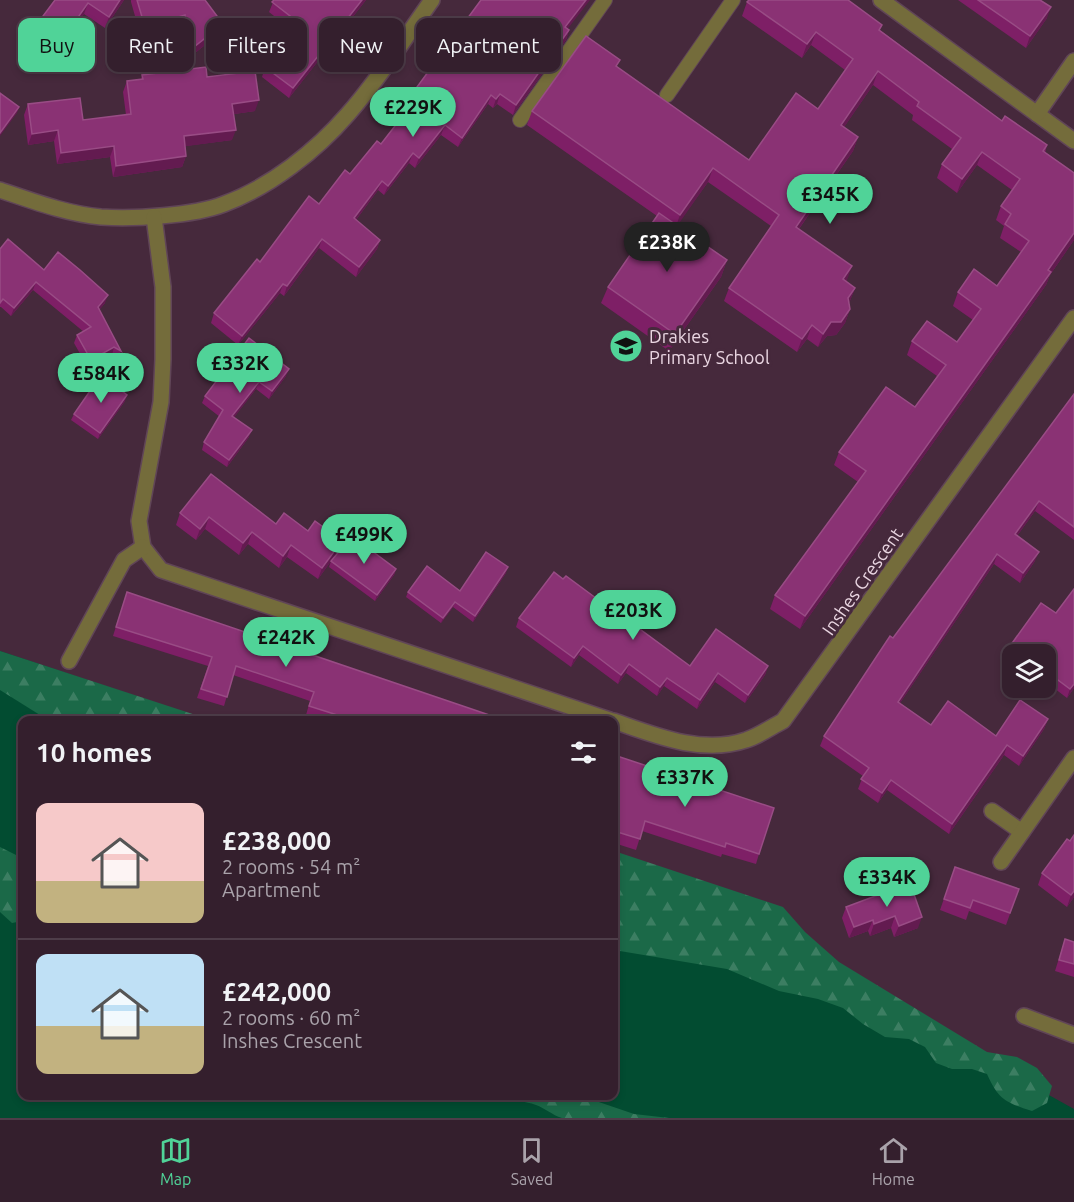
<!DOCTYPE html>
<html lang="en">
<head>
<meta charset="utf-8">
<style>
  :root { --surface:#341f2d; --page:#3f2c39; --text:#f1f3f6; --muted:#a9a2aa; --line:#4e3d49; --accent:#50d398 }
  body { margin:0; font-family:Ubuntu,sans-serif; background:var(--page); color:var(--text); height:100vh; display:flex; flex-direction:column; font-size:22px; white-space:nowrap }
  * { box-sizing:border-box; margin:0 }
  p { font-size:20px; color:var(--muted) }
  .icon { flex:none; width:33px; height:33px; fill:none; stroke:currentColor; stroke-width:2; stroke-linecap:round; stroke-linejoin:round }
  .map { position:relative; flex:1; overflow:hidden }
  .panel { position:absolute; left:18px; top:716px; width:600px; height:384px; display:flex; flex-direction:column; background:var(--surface); border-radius:12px; box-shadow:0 3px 9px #0003,0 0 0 2px var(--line) }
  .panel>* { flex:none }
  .top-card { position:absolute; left:18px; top:18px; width:600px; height:54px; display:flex; gap:12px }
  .fabs { position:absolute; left:1002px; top:644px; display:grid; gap:12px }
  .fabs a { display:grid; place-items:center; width:54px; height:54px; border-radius:12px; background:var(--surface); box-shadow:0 3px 9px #0003,0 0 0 2px var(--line); font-size:30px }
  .price { position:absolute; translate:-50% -51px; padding:0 14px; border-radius:21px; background:var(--accent); color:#111; font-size:20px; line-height:39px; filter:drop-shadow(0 2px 3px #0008) }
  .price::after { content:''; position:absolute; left:50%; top:36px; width:18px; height:14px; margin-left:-9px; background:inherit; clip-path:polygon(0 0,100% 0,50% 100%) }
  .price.current { background:#222; color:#fff }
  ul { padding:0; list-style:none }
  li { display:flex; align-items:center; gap:18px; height:150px; padding:0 18px }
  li+li { border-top:2px solid var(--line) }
  li span { display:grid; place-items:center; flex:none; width:168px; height:120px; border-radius:12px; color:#555 }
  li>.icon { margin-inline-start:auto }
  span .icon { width:72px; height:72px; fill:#fffc; stroke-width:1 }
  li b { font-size:26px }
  h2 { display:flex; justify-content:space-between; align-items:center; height:72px; padding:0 18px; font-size:26px }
  .chip { padding:0 21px; border-radius:12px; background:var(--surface); box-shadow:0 3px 9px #0003,0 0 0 2px var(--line); font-size:21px; line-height:54px }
  .chip.current { background:var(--accent); color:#111 }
  .dock { display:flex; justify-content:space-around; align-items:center; height:84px; border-top:2px solid var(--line); background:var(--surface); font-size:16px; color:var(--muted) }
  .dock a { display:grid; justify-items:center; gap:3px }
  .dock .current { color:var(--accent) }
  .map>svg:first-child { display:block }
  .green { fill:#024c31 }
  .forest { fill:url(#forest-firs) }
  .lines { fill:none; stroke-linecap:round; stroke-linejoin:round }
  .lane-casing { stroke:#604557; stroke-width:16 }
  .street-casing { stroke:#604557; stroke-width:18 }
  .lane { stroke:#746c3b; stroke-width:14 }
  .street { stroke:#746c3b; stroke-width:15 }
  .wall { fill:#7e1f66 }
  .shaded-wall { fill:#631b50 }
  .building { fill:#8a3274; stroke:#994c85; stroke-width:1.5 }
  .labels { text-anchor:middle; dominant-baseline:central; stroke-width:6; stroke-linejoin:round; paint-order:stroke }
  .poi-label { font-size:18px; fill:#ead6e2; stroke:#46293c; text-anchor:start }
  .street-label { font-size:18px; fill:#ead6e2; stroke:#46293c }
</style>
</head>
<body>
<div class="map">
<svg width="1074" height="1118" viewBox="0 0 1074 1118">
  <defs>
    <pattern id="forest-firs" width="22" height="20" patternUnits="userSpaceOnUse" patternTransform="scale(1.5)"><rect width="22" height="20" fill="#1b6948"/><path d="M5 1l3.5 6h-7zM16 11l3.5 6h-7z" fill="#3c7e62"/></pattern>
  </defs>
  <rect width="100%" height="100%" fill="#46293c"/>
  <path class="green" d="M0,651l208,69h-186v375h592v-242l460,256v9h-1074z"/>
  <g class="forest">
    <path d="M0,651l211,69h-163l-48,-30z"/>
    <path d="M0,847l22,11v63l-10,2 -12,-11z"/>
    <path d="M614,851l169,56 22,25 34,30 148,90 30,5 20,11 15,18 -5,17 -15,8c-26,-8 -34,-12 -45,-37l-15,-5h-20l-16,-6 -11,-16 -16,-8 -24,-2 -22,-13 -20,-16 -25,-9 -39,-8 -52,-22 -113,-19z"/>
    <path d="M503,1095l84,3 47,16 35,4h-107c-10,-3 -17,-10 -26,-13 -14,-5 -17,-1 -33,-10z"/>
  </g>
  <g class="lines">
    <g class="lane-casing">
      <g id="lane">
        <path d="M667,95l66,-95"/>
        <path d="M520,120l85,-120"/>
      </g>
    </g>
    <g class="street-casing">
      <g id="street">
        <path d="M881,0l193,141"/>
        <path d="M1037,114l37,-53"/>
        <path d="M0,190c33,11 67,24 101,27 33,2 92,-1 123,-13 46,-17 92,-53 124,-90 31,-35 57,-76 84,-114"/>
        <path d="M154,217l9,70v72l-2,43 -22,119 4,26 18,23 449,150"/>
        <path d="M69,661l55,-101 19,-13"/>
        <path d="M614,721c40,14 88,34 132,19 13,-4 25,-13 37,-19l291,-403"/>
        <path d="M992,811l30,21"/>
        <path d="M1001,862l73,-104"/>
        <path d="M1024,1016l50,19"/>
      </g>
    </g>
    <use href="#lane" class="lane"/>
    <use href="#street" class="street"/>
  </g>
  <g class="wall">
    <path d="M55,0h69l-19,28 -21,-14 -21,31 -24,-17 4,-12z"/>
    <path d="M131,0h74l14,34 -33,26 -4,-35 -41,12 -10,-35z"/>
    <path d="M274,0h92l-77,98 -27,-21 3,-10 28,-36 -24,-19z"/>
    <path d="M958,0h82l7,18 -21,30z"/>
    <path d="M747,2l133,28 122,91 45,24 -2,8 29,20v67l-24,35 -4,10 -246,344 -30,-20 5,-14 83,-113 -24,-17 5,-13 76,-45 22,-31 -30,-21 5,-14 45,1 16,-22 -20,-14 5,-14 39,-6 24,-34 -21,-14 4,-12 -8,-6 5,-14 11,-16 -35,-25 -20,28 -20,-15 5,-14 10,-15 -40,-29 1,-5 -40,-30 -29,42 14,10 -5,14 -54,78 48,51 -1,1 9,7 -6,15 1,6 -5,14 -9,12 -9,1 -9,11 -11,-8 -10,13 -73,-51 5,-13 42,-62 -63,-44 -31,43 50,35 -6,17 -52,74 -68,-48 7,-16 49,-71 -130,-91 5,-14 85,-44 132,93 69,-51 27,-39 -34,-25 -9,13 -60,-42z"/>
    <path d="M567,29l2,1 -3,10 -53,75 -16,-11 -4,4 -5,-4 -30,43 -17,-12 -26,33 -6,-5 -25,32 -6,-5 -22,30 24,20 -3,9 -21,28 -37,-29 -35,48 -4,-3 -42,52 -27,-22 3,-10 46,-51 121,-118 32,-41 -3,-2 4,-10z"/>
    <path d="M142,75l65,2 48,34 -21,3 -2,26 -47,6 1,10 -4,11 -69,10 -3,-20 -53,7 -3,-23 -26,4 -4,-30 4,-11 55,16 43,-5 -3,-23 4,-11 14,-2z"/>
    <path d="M0,249l44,21 61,33 -6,7 22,41 -3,8 -6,-4 -24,13 -14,-25 3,-8 7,-3 -51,-42 -22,26 -10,-9h-1z"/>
    <path d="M249,338l37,38 -17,23 -13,-10 -22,28 15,20 -22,30 -25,-17 2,-8 16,-25 -18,-14 3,-7z"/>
    <path d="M1074,394v146l-39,-29 -18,25 18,25 -15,22 -26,-19 -94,139 31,22 65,11 52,-17 -4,10 -25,37 -15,-11 -55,79 -62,-44 -9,13 -20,-14 5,-13 -43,-30 4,-10 69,-98z"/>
    <path d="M125,401l-27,38 -27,-19 3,-6z"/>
    <path d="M180,513l96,11 32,7 30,21 58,17 -2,6 -19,26 -46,-34 2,-6 -13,18 -31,-22 -8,11 -31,-24 -9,11 -34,-26 -9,11 -20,-15z"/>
    <path d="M506,573l-33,49 -20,-15 -12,16 -35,-26 2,-5 52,-1z"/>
    <path d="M563,579l45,28 25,13 -2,3 59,43h78l-3,9 -20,28 -30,-21 -18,27 -33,-23 -7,10 -31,-23 -8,11 -39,-29 -8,12 -55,-40 3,-9z"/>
    <path d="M124,601l380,119h-181l-17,-5 4,-14 -77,-26 -9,31 -27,-8 11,-32 -95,-30z"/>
    <path d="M1056,613l18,75 -7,10 -21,-16v-28h-34v5l-5,-4 3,-9z"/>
    <path d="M614,755l145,99 -3,10 -34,-10 -1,3 -79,-26 -6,19 -22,-7z"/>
    <path d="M1070,841l4,56 -7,10 -29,-22 4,-12z"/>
    <path d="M955,867l64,22 -13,36 -37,-14 -3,9 -26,-10z"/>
    <path d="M910,883l8,45 -24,9 -3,-9 -21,8 -2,-5 -19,7 -7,-20 4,-11z"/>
    <path d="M1065,939l9,3v35l-19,-6z"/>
  </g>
  <g class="shaded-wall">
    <path d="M120,0h4l-19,28 4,-11z"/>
    <path d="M362,0h4l-77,98 4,-10z"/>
    <path d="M586,0h4l-28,36 3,-9z"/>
    <path d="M88,3l-4,11 -21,31 4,-12z"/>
    <path d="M1051,7l-4,11 -21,30 4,-12z"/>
    <path d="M185,15l-3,10 -41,12 4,-10z"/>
    <path d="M223,24l-4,10 -33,26 4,-10z"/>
    <path d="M569,30l-3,10 -53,75 3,-10z"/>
    <path d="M816,32l-5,13 -9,13 5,-14z"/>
    <path d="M878,71l-5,14 -37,54 5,-14z"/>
    <path d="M500,94l-3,10 -4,4 3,-9z"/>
    <path d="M491,95l-3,9 -30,43 4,-9z"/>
    <path d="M259,100l-4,11 -27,4 4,-11z"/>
    <path d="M19,107l-2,6 -17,23v-3z"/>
    <path d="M445,125l-4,10 -26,33 4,-10z"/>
    <path d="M58,130l-4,11 -26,4 4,-11z"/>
    <path d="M236,130l-4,10 -52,7 4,-11z"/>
    <path d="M858,137l-5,14 -62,89 5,-13z"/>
    <path d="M114,146l-4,11 -53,7 4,-11z"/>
    <path d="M982,152l-5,13 -20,28 5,-14z"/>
    <path d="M413,153l-4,10 -25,32 4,-9z"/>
    <path d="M186,156l-4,11 -69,10 3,-11z"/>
    <path d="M713,168l-5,14 -33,47 5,-14z"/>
    <path d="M382,181l-4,9 -28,38 4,-10z"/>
    <path d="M1074,233v7l-24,35 -4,10 -246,344 5,-13z"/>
    <path d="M322,239l-3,9 -35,48 3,-10z"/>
    <path d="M380,240l-3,9 -21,28 3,-10z"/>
    <path d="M727,260l-6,17 -52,74 6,-17z"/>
    <path d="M852,266l-5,14 -9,13 5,-14z"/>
    <path d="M36,282l-3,8 -22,26 3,-8z"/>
    <path d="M283,284l-3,9 -42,52 4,-9z"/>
    <path d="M855,288l-5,13 -7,11 5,-14z"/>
    <path d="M108,295l-3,8 -10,12 3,-8z"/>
    <path d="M850,309l-5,14 -9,12 -9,1 -9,11 5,-13 8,-12z"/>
    <path d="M812,325l-5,14 -10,13 5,-13z"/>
    <path d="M114,347l-2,8 -24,13 3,-8z"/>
    <path d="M289,369l-3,7 -17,23 3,-8z"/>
    <path d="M259,382l-3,7 -26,34 2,-7z"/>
    <path d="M127,395l-2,6 -27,38 2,-6z"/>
    <path d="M252,430l-3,7 -22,30 2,-7z"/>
    <path d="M1039,501l-4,10 -24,33 4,-10z"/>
    <path d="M209,517l-4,12 -9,11 4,-11z"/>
    <path d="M252,532l-4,12 -9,11 4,-12z"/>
    <path d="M342,541l-4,11 -20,27 4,-11z"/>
    <path d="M291,545l-4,12 -8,11 4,-12z"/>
    <path d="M1039,552l-4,9 -15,22 3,-10z"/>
    <path d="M997,554l-3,10 -100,148 4,-10z"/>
    <path d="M508,567l-2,6 -33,49 2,-6z"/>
    <path d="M396,569l-2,6 -19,26 2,-6z"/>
    <path d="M455,602l-2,5 -12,16 2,-5z"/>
    <path d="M636,611l-3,9 -7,10 3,-9z"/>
    <path d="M583,646l-4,9 -8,12 3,-9z"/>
    <path d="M629,664l-3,9 -8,11 3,-9z"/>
    <path d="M768,666l-3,9 -20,28 3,-8z"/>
    <path d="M718,673l-3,9 -18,27 3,-9z"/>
    <path d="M667,678l-3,8 -7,10 3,-9z"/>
    <path d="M1074,684v4l-7,10 3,-9z"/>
    <path d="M1048,719l-4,10 -25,37 4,-10z"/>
    <path d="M1007,745l-3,10 -55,79 3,-10z"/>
    <path d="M891,780l-4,10 -9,13 4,-10z"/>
    <path d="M1074,891v6l-7,10 4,-12z"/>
    <path d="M895,916l-4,12 -21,8 4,-12z"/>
    <path d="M922,917l-4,11 -24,9 5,-11z"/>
    <path d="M873,920l-5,11 -19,7 5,-11z"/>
  </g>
  <g class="building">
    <path d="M55,0h65l-11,17 -21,-14 -21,30 -24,-17z"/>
    <path d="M137,0h68l18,24 -33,26 -5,-35 -40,12z"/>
    <path d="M274,0h88l-69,88 -28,-21 34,-44 -27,-21z"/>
    <path d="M481,0h105l-21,27 4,3 -53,75 -16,-11 -4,5 -5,-4 -29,43 -17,-13 -26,33 -6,-5 -25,33 -6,-5 -28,37 26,22 -21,27 -37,-28 -35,47 -4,-2 -41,52 -28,-23 43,-54 3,3 49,-66 10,8 26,-34 5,4 27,-33 4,3 38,-49 -5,-4z"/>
    <path d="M749,0h99l34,25 -3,5 123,91 3,-5 42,29 -4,6 31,22v60l-26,37 3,2 -246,344 -30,-21 91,-124 -27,-19 47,-65 29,20 31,-42 -34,-24 15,-20 30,21 24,-33 -23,-17 16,-23 23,17 32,-45 -24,-17 6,-10 -10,-8 19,-27 -38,-27 -20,27 -20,-15 19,-26 -44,-32 2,-4 -41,-31 -37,54 17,12 -62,90 56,39 -9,13 12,9 -7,10 2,11 -9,13h-10l-8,12 -11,-9 -10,14 -73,-51 50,-73 -66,-47 -33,47 -148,-104 54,-75 34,24 -4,6 133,94 47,-67 22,16 35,-50 -37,-27 -9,12 -60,-42z"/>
    <path d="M978,0h62l11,7 -21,29z"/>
    <path d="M206,67l1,10 48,-6 4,29 -27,4 4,26 -52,6 2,20 -70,10 -2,-20 -53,7 -3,-23 -26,4 -4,-30 52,-6 3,22 48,-6 -4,-33 16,-2 -1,-4z"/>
    <path d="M0,93l19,14 -19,26z"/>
    <path d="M659,213l68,47 -52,74 -67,-47z"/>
    <path d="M8,239l36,31 14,-18 22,18 28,25 -10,12 23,44 -7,-4 -23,13 -14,-25 14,-8 -55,-45 -22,26 -11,-9 -3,4v-54z"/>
    <path d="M249,338l40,31 -17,22 -13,-9 -27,34 20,14 -23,30 -25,-18 19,-32 -18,-14z"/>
    <path d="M101,375l26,20 -27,38 -26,-19z"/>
    <path d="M1074,394v133l-35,-26 -24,33 24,18 -16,21 -26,-19 -99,148 33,23 17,-24 48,35 24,-36 28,19 -25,37 -16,-11 -55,79 -61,-44 -9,13 -21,-14 8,-11 -45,-32 66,-100 3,2z"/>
    <path d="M211,474l65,50 8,-11 24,18 7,-10 27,20 -20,27 -31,-23 -8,11 -31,-24 -9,11 -34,-26 -9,12 -20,-16z"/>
    <path d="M352,536l44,33 -19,26 -46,-34z"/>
    <path d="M486,552l22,15 -33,49 -20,-14 -12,16 -35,-26 19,-26 33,25z"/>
    <path d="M554,572l9,7 3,-3 42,31 7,-11 21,15 -7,10 61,45 26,-37 52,37 -20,29 -30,-22 -18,27 -33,-22 -7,9 -31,-23 -8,11 -38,-29 -9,12 -55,-40z"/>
    <path d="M1074,589v95l-4,5 -24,-18v-17h-25l-11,-8 31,-43 15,10z"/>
    <path d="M127,592l377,128h-151l-44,-14 5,-14 -78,-26 -9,31 -26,-8 11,-32 -96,-30z"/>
    <path d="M614,755l160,53 -15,46 -33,-11 -1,4 -80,-26 -5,18 -26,-8z"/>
    <path d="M1074,835v56l-3,4 -29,-22 25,-34 3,2z"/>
    <path d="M955,867l64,22 -9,24 -37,-13 -3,8 -26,-9z"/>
    <path d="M910,883l12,34 -23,9 -4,-10 -21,8 -1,-4 -19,7 -8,-20z"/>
    <path d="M1065,939l9,3v22l-15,-4z"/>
  </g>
  <defs>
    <g id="school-disc" transform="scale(1.725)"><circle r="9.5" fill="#50d398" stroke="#46293c"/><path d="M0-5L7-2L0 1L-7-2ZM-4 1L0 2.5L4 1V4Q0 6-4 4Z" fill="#111"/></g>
  </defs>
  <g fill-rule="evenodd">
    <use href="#school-disc" x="626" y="346"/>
  </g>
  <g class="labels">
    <g class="poi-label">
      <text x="649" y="336">Drakies<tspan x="649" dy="21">Primary School</tspan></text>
    </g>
    <g class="street-label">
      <text transform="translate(862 581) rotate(-55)">Inshes Crescent</text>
    </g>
  </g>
</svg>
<div class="fabs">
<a><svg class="icon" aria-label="layers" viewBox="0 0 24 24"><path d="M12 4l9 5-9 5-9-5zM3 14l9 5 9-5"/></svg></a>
</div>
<b class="price" style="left:413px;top:138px">£229K</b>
<b class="price" style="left:830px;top:225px">£345K</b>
<b class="price current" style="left:667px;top:273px">£238K</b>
<b class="price" style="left:240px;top:394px">£332K</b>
<b class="price" style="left:101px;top:404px">£584K</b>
<b class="price" style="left:364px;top:565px">£499K</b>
<b class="price" style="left:633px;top:641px">£203K</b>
<b class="price" style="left:286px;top:668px">£242K</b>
<b class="price" style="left:685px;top:808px">£337K</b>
<b class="price" style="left:887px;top:908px">£334K</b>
<div class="top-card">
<a class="chip current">Buy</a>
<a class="chip">Rent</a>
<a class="chip">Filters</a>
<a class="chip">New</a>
<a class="chip">Apartment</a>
</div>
<section class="panel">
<h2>10 homes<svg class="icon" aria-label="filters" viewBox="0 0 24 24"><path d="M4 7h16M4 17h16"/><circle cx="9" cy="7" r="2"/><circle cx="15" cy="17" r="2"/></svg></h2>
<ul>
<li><span style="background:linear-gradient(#f6c9c9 65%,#c2b280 0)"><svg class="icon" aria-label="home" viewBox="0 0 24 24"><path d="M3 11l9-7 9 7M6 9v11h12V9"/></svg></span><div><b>£238,000</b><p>2 rooms · 54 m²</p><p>Apartment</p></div></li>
<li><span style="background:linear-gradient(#bfe0f5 60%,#c2b280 0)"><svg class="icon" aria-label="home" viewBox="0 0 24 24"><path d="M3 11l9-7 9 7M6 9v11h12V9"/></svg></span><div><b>£242,000</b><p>2 rooms · 60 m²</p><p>Inshes Crescent</p></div></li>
</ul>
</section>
</div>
<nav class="dock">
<a class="current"><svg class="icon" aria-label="map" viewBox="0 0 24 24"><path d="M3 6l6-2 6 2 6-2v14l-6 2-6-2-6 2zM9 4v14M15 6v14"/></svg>Map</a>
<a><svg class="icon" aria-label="saved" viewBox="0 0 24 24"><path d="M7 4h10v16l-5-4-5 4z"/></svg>Saved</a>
<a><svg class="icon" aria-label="home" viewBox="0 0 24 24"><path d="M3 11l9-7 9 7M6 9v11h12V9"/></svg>Home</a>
</nav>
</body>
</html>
